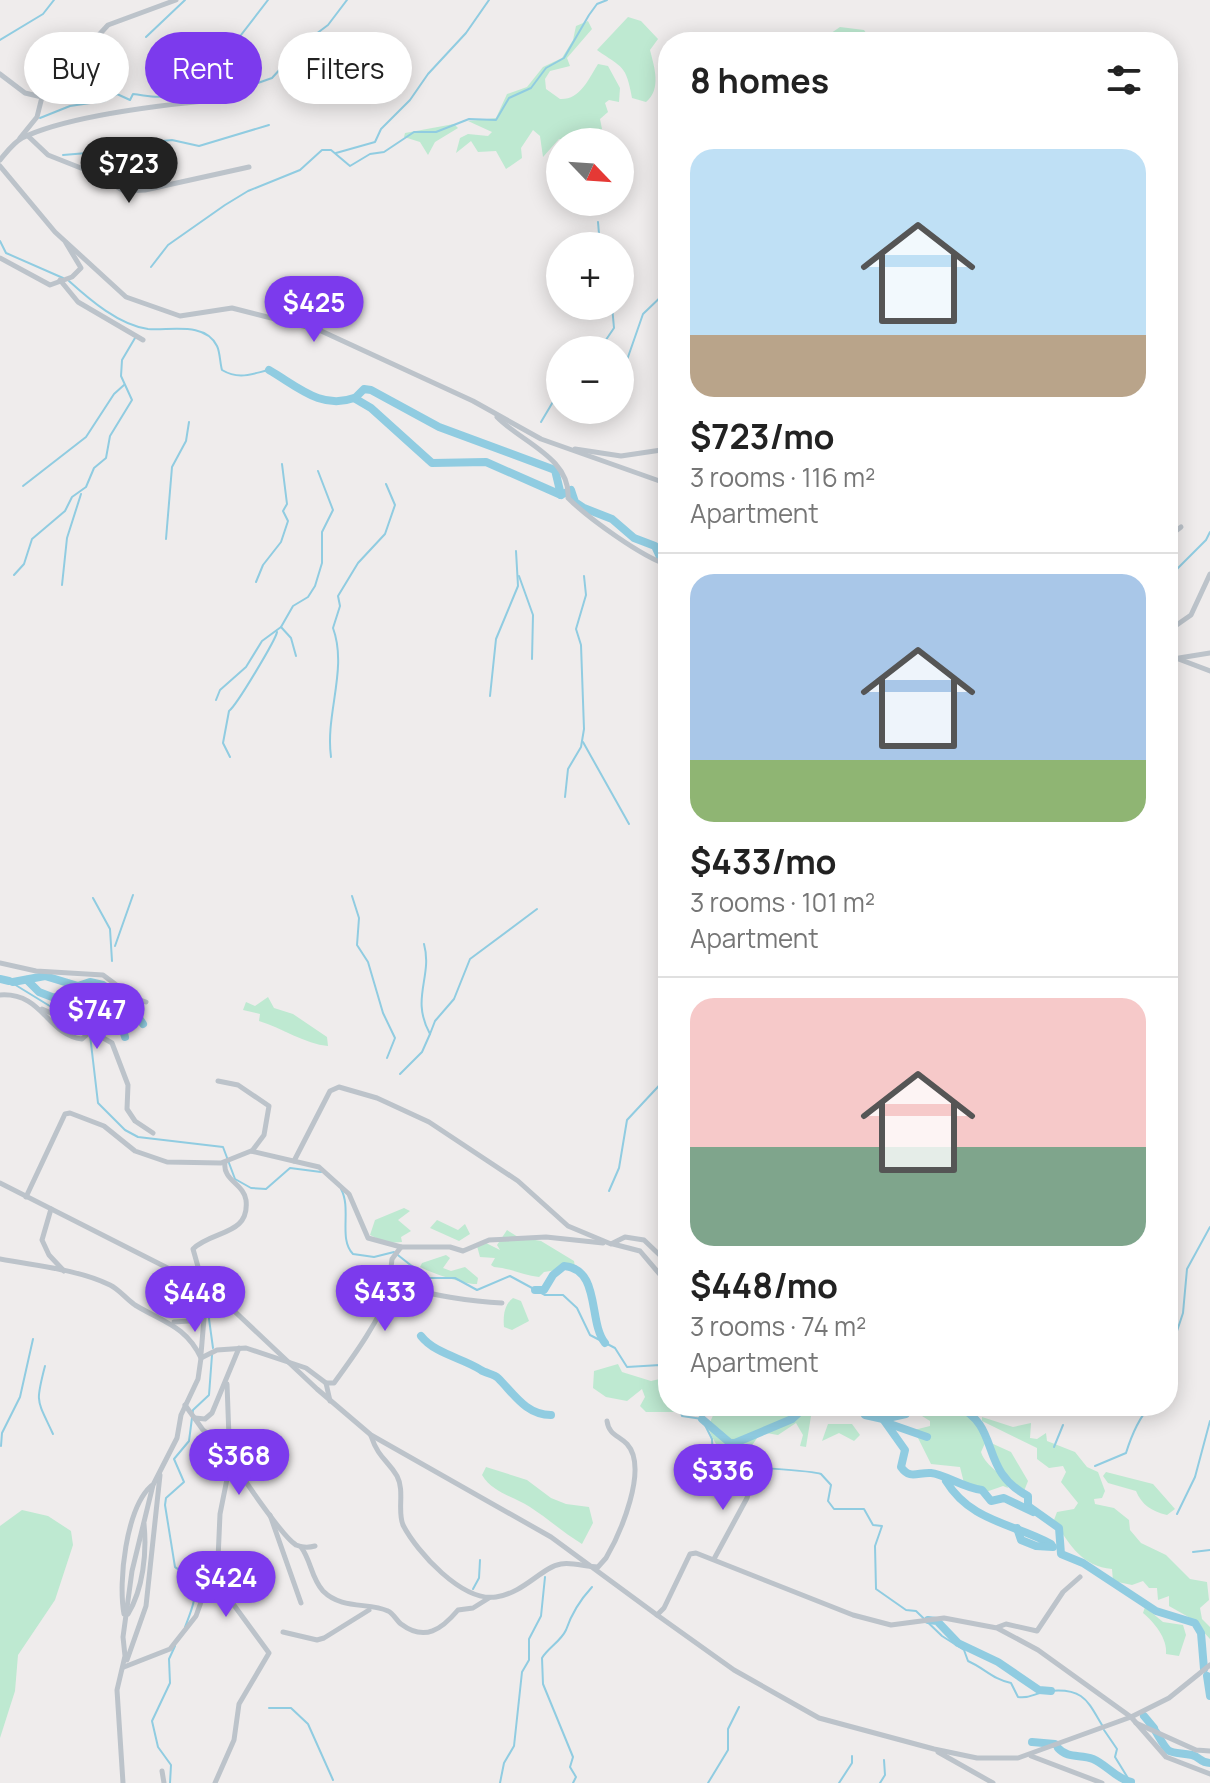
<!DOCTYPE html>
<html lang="en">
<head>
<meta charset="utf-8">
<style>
  :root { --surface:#fff; --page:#f2f2f2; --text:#222; --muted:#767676; --line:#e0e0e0; --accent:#7c3aed }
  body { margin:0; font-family:Manrope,sans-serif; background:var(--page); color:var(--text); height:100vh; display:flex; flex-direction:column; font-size:30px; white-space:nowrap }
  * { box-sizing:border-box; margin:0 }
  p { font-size:26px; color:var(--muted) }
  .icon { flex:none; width:44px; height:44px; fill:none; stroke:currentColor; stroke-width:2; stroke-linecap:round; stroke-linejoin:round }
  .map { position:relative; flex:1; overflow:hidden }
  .side { position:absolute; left:658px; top:32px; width:520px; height:1384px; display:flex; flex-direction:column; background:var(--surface); border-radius:32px; box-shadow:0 4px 20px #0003 }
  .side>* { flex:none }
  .guide { position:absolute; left:24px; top:32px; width:514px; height:72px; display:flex; gap:16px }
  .needle { width:52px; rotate:115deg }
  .tools { position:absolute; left:546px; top:128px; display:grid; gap:16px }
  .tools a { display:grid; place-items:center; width:88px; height:88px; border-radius:50%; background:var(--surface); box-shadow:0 4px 20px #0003; font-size:40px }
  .price { position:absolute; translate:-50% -68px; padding:0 18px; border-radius:28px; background:var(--accent); color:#fff; font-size:26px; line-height:52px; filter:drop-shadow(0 2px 4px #0008) }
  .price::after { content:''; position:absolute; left:50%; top:48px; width:24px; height:18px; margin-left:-12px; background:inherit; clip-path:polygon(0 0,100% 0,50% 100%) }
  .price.selected { background:#222; color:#fff }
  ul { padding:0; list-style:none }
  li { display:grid; align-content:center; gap:16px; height:424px; padding:0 32px }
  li+li { border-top:2px solid var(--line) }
  li span { display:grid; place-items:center; height:248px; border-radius:24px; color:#555 }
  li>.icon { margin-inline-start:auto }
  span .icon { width:144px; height:144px; fill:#fffc; stroke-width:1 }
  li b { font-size:34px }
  h2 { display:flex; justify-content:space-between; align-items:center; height:96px; padding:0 32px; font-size:34px }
  .pill { padding:0 28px; border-radius:36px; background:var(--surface); box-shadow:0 4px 20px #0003; font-size:28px; line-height:72px }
  .pill.selected { background:var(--accent); color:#fff }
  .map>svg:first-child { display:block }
  .green { fill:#bee9d1 }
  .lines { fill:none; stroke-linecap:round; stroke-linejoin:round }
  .stream { stroke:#90cce1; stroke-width:2 }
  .river { stroke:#90cce1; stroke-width:8 }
  .street { stroke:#bcc3ca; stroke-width:5 }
</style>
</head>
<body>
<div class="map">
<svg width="1210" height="1783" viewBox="0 0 1210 1783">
  <rect width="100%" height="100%" fill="#efecec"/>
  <g class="green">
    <path d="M628,17l13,4 17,18 -8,11c4,16 12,39 -4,52l-14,-4c-6,-34 -10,-30 -35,-48z"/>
    <path d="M588,21l4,8 -25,29 3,8 -20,5 -5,8 1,10 14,10c20,1 28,-19 38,-35l10,2 12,22 -1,14 -10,-2 -4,3 3,9 -8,7 2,10 -4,3 -6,-3 -4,13 -29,-3 -16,18 -3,-21 -7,-6 -12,18 1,10 -16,11 -10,-18 -18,1 -7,-11 -15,12 4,-15 8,-4 20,2 4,-4 -24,-11 28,-3 11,-24 20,-7 16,-20 19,-9 11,-18 3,-14z"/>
    <path d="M840,27l24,3 8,12h-54z"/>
    <path d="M454,124l4,4 -23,14 -7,13 -8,-13 -16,-5 1,-4z"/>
    <path d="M268,997l6,11 19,6 34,23 1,9c-23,-2 -46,-18 -69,-25l1,-7 -17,-4 3,-8 9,4z"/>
    <path d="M404,1208l6,3 -12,9 13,11 -10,6 1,5 -15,1 -17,-8 5,-15z"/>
    <path d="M437,1220l21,10 7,-6 5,10 -11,7 -29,-13z"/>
    <path d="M507,1230l11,7 23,4 33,20 1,6 -31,5 -5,5c-17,-2 -29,-9 -45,-10l-3,-2 4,-7 -15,-1 -3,-11 7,-4 16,8 -3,-5z"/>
    <path d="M446,1255l4,3 -7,10 8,3 14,-4 13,11 -1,6c-10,1 -46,-11 -57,-17l2,-4z"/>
    <path d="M513,1298l8,3 8,20 -17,9 -8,-3c-1,-11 0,-22 9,-29z"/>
    <path d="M618,1364l4,8 29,9 13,-3 4,28h10v6h-32l-6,-6 5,-9 -3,-8 -15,12 -21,-4 -13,-9 1,-17z"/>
    <path d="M717,1406h143l2,2 -3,4c-19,-1 -30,1 -48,4l-5,31 -6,-1 3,-11 -7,-12 -18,12 -17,-3 -14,21c-25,3 -30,-3 -39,-26z"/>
    <path d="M956,1408c16,5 25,17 30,33l-5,11c5,16 24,21 27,36l-5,-2 -20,7 -19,-10 -4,-16 -29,-3 -17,-34 16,-4v-5l-8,-5 21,-5 11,3z"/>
    <path d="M982,1417l31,10 18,-4 -1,15 7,1 9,-6 1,8 28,11 12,15 11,5 7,19 -3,7 -8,1 1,5 19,4 15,12 1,10 11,13 25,12 24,24 17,3 2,18 -9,8 2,11 8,8v12l-18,-20 -23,-13v-10l-11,4 -1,-12h-8l-6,-7 -11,4 -19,-4 -1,-12c-31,-3 -43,-25 -58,-49l3,-8 17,-3 4,-6 -17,-21 5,-10 -3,-6 -14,2 -12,-9v-11l-55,-27z"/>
    <path d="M828,1424h24l8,11 -6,6 -15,-8 -17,8z"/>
    <path d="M991,1443l20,9 17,29 -4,10 -23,-20z"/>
    <path d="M486,1467l41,13 24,18 15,6 23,3 4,16 -11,21c-18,-11 -35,-26 -52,-37 -17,-11 -37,-14 -48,-32z"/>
    <path d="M1106,1472l47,12 22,25 -8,6c-16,-4 -25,-10 -31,-24l-28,-8 -5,-7z"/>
    <path d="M22,1510l26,6 23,15 2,14 -18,55 -37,55 -3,36 -15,47v-212z"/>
    <path d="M1145,1607l18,15 20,3 3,10 -7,21 -13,-2c2,-15 -12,-32 -23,-41z"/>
  </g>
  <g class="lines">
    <g class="stream">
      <path d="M146,37l39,-37"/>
      <path d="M0,40l43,-26 11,-14"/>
      <path d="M174,94c16,4 41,6 53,-6h17l28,-10 32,-35 24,-18 19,-25"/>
      <path d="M40,118l30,-12 34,-5 13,-7 13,6 3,-6c20,2 37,10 48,-13l19,-4 17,-11 51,-66"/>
      <path d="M336,153l39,-11 6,-13 29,-29 18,-26 38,-41 23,-33"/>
      <path d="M63,155l24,-2 16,4 19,-12 50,-5 27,6 70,-21"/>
      <path d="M598,222l2,24"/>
      <path d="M0,241l6,12 57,25"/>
      <path d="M151,267l17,-22 57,-40 23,-14 52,-21 22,-20h9l19,16 20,-12 14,-2 30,-20h22l33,-13 27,1 13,-22 22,-10 15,-20 18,-10 25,-43 8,-11 10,-4"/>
      <path d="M69,281c21,19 50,44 79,48 21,2 57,-8 69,17 3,6 3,17 5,24 17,10 29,4 47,0"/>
      <path d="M599,350l15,-22 -2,-22"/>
      <path d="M620,380l23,-66 25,-24"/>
      <path d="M600,416l2,-6"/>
      <path d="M541,422l19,-32"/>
      <path d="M1168,469l8,-30"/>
      <path d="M23,486l63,-49 28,-43 10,-9"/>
      <path d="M166,539l6,-72 14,-26 3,-19"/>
      <path d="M14,575l10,-11 8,-25 33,-28 7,-14 14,-10 8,-19 12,-10 4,-22 22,-36 -11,-24 1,-16 13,-22"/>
      <path d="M519,576l14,39 -1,44"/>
      <path d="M1168,578l38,-38 4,-8"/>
      <path d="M256,582l7,-17 18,-23 7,-21 -5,-10 4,-7 -5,-40"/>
      <path d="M62,585l5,-47 14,-44"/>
      <path d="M281,627l10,11 5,18"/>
      <path d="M490,696l6,-57 22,-53 -2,-35"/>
      <path d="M216,700l4,-10 26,-23 16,-26 19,-14 12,-21 15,-9 7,-11 7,-23v-31l11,-22 -15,-39"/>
      <path d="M583,742l46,82"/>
      <path d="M230,757l-7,-14 6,-32c8,-6 47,-72 48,-79"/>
      <path d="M331,757c-6,-43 17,-88 2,-129l7,-22 -2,-10 20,-33 27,-29 10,-29 -9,-21"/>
      <path d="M565,797l3,-28 13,-22 3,-18 -3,-84 -5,-16 10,-34 -2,-19"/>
      <path d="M352,896l7,22 -2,27 11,17 15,51 12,25 -8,20"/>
      <path d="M93,898l17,31 2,32"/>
      <path d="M115,946l18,-51"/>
      <path d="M9,981l44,27 33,11 3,8"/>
      <path d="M430,1034l5,-13 19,-22 16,-40 67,-50"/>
      <path d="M90,1035l8,68 27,27 13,7 85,10 12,32 16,9 15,1 24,-21 31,4"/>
      <path d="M400,1074l22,-22 8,-18c-20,-36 3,-57 -6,-90"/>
      <path d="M341,1189c11,20 -3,50 12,65l21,3 20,-5 33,26h28l22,12 33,-14 35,19h18l14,13 13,27 25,13 12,19 33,-2 8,17"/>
      <path d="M609,1191l10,-23 8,-48 41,-44"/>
      <path d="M213,1348l-4,-29 10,-52"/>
      <path d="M1168,1358l15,-45 4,-44 23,-42"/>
      <path d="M45,1366c-10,38 -8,33 8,68"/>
      <path d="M679,1406l3,10 20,3 10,20 1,19 -14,4 2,8 11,5c2,-5 2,-6 8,-8 11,-2 94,4 101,7l10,11 -3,16 6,8h30l9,16 9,1 -7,20 1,43 30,21 10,1 26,25 22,14 4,11c16,7 26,19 43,22l7,14c13,2 16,-4 30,-6 36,-4 40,11 54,34"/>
      <path d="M1,1446l1,-13 18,-36 13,-58"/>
      <path d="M1054,1447l9,-22"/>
      <path d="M1095,1466l31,-13c5,-16 13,-35 24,-47"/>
      <path d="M1177,1514l18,-37 15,-56"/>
      <path d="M1193,1552l17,-2"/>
      <path d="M473,1589l6,-11 1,-18"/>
      <path d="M185,1627c5,-13 15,-35 7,-49 -2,-5 -13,-7 -17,-11l-10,-62 1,-7 18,-16 -10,-23 15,-18 4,-31 16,-15 3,-40"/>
      <path d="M269,1708h22l17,16 25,56"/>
      <path d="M1104,1730l13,19 -2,8 16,26"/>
      <path d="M170,1783l1,-18 -13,-18 -6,-26 18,-38 -1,-24 6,-13"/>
      <path d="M500,1783l4,-20 10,-17 8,-74 7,-12v-21l12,-23 4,-39"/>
      <path d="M573,1783l3,-6 -6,-10 3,-10 -30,-73 -1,-26c6,-10 19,-17 24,-28 5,-15 15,-31 26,-43"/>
      <path d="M708,1783l20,-33v-21l11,-22"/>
      <path d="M839,1783l13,-20v-7"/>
      <path d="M880,1783l5,-8 -1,-15"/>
    </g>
    <g class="river">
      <path d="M269,370c28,16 52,40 85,28l17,10 61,55 54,-1 75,33"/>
      <path d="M355,398l9,-9 7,1 68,37 116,43 6,25 10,-5 4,12 9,6 28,11 22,19 21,8 6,13 7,-2"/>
      <path d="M0,979l9,2"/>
      <path d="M27,980l12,12 13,5 22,1 15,13v17"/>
      <path d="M13,982l32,-6 33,10 12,-4 13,3 26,18 14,21"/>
      <path d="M94,984l25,31 6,22"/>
      <path d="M535,1290h9l9,-15 11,-9c37,3 24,56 41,77"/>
      <path d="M421,1336c14,18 42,22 60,34 4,3 13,4 17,8 16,16 28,37 53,37"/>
      <path d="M859,1406l6,9 18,4 23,-5 5,-8"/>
      <path d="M957,1406c45,21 21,64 71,90v10l31,22 2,26 22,9 73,48 39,12 6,10 3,36"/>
      <path d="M702,1419l28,24h5l57,-24 14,-13"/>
      <path d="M883,1419l22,31 -4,17c9,13 17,5 30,6 13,1 33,15 51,17l9,11 13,-3 29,14"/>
      <path d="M887,1423l40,14"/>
      <path d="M946,1481c25,41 67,42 105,63"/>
      <path d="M1017,1528l4,12 15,6 17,1"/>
      <path d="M928,1620l9,1 21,22 40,19 41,28 12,1"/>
      <path d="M1207,1676l3,20"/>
      <path d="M1144,1716l10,12"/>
      <path d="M1156,1732c14,24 10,19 36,23 8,2 8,8 18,8"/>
      <path d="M1032,1742l23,2"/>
      <path d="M1058,1748c10,11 22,6 35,11 14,6 22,19 38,23"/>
    </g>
    <g class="street">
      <path d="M0,74l25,19 17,4"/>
      <path d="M28,136l20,19 48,19 28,17 21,-1 104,-23"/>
      <path d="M20,138l17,-21 5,-20 66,-72 68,-25"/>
      <path d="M0,160c6,-7 13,-17 22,-22 47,-23 148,-34 202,-39"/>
      <path d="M0,166l55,66 71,65 54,19 52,-8 87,22 154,71 68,38 127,45"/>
      <path d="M0,258l50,27 22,-8 9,-9 -15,-25"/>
      <path d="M60,280l18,22 65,38"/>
      <path d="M497,417c24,25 74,41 71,81 20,20 74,59 100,67"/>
      <path d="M575,449l46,7 47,-7"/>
      <path d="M1168,537l13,-10"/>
      <path d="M1168,631l23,-16 19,-41"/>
      <path d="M1168,655l42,16"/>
      <path d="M1179,658l31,-5"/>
      <path d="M0,963l36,8 67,4 31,23 12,4"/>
      <path d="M0,995c43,-3 47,40 82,44l9,-8 21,12 16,42 -1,24 8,12 18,12"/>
      <path d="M42,1009l49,22"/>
      <path d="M218,1081l20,4 31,21 -5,29 -12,16"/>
      <path d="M294,1161l36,-70 9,-4 38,11 52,24 89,59 50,45 43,18 14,-7 19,3 24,23"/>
      <path d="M0,1183l213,108 104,98 54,46 180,102 106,78 7,-7 26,-54 6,-1 157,62 38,10 53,-7 53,10 41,22 93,67 38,-19 41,-33"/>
      <path d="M26,1197l39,-83 5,-1 34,13 31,25 32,11 54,1 30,-12 68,16 30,27 19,44 33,9"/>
      <path d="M51,1209l-9,31 7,15 15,16"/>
      <path d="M613,1244l27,7 28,33"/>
      <path d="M0,1259c36,7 77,10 110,26 10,5 16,14 25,20 28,17 51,21 66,53l16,-8 29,-2 60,20 20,15h8c22,-30 45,-62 58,-97l10,-2c20,11 75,18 100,19"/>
      <path d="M398,1285l-8,-9 2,-17 9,-12h49l13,4 26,-11 57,-3 57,6"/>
      <path d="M174,1322l15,-1 15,-11"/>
      <path d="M201,1354l5,-59 -13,-46c19,-19 57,-13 53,-49 -2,-16 -24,-20 -21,-38"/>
      <path d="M326,1383l4,18"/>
      <path d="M185,1405l18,25 26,19"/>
      <path d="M195,1418l10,1 7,-6 27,-65"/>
      <path d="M371,1436c8,23 16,23 26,40 8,15 0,35 6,49 14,27 59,77 93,72 28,-4 46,-30 65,-33 12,-2 25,3 37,3l8,-9c14,-24 43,-90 21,-114 -9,-9 -18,-9 -20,-23"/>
      <path d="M232,1458c7,16 51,79 64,87 7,3 12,3 19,1"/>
      <path d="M270,1515l31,88"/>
      <path d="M301,1547c10,13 10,31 22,44 19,19 46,11 65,20 5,2 9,10 13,13 24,18 41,5 57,-14l15,-2 16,-10"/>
      <path d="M714,1559l33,-61 7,-23"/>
      <path d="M124,1614c-6,-32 2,-105 27,-128"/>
      <path d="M128,1614c15,-25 19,-61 16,-90"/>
      <path d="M657,1615l77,55 85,48 115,31 43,9h41l113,-41 35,40 44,17"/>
      <path d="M998,1627l8,-3 31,7 26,-39 17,-15"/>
      <path d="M283,1632l34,8 7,-2 45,-28"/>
      <path d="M127,1660l19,-54 14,-131"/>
      <path d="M124,1667l46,-18 26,-33 18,-50"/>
      <path d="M1136,1723l60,27 14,1"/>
      <path d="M938,1752l55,31"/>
      <path d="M1031,1756l71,27"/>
      <path d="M162,1771l2,12"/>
      <path d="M123,1783l-6,-93 8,-34 -2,-19 9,-66 21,-86 24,-47 4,-23 17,-36 3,-21"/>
      <path d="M215,1783l19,-43 5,-36 30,-51 -52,-71 3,-68 10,-50 -3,-80"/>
    </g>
  </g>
</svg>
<div class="tools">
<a><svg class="needle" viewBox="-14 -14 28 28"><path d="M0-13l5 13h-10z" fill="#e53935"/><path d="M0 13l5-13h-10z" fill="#767676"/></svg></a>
<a>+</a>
<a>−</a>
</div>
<b class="price selected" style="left:129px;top:205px">$723</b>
<b class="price" style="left:314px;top:344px">$425</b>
<b class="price" style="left:97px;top:1051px">$747</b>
<b class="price" style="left:385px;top:1333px">$433</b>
<b class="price" style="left:195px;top:1334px">$448</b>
<b class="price" style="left:239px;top:1497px">$368</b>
<b class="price" style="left:723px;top:1512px">$336</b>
<b class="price" style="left:226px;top:1619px">$424</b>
<div class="guide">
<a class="pill">Buy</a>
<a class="pill selected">Rent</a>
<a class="pill">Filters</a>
</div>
<section class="side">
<h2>8 homes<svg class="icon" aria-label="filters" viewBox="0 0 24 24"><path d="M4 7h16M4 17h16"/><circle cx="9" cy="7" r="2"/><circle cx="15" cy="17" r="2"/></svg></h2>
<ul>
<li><span style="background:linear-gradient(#bfe0f5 75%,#b9a48a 0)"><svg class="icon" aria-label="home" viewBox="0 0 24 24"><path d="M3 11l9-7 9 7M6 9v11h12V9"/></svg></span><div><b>$723/mo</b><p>3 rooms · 116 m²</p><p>Apartment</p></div></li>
<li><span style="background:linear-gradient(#a9c7e8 75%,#8fb573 0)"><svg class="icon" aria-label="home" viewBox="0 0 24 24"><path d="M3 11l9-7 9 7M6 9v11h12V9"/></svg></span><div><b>$433/mo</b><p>3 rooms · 101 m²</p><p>Apartment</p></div></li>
<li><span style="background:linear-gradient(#f6c9c9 60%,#7fa58c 0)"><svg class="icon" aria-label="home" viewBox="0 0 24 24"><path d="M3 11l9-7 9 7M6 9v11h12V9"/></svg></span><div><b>$448/mo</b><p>3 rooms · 74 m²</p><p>Apartment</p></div></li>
</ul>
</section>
</div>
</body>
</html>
